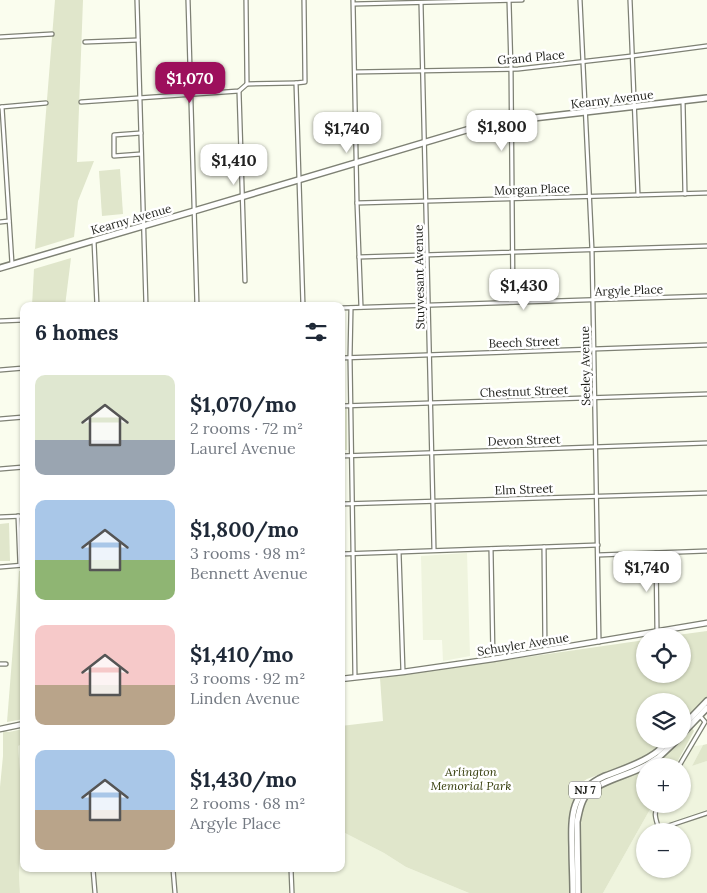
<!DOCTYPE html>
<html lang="en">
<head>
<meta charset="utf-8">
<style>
  :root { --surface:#fff; --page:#f2f2f3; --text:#1f2937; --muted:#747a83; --accent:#9d0f5c }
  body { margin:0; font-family:Lora,serif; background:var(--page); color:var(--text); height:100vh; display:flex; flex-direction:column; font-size:19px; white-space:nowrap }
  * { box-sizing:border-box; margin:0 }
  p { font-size:16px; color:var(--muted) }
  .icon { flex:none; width:28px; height:28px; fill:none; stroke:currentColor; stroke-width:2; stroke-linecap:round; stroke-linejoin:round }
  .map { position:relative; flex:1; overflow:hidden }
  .sheet { position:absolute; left:20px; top:302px; width:325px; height:570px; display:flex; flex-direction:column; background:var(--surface); border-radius:10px; box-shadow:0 1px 4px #0004 }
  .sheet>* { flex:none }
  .controls { position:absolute; left:636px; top:628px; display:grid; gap:10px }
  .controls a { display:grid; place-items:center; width:55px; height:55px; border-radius:50%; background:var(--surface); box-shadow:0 1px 4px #0004; font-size:25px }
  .price { position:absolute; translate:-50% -42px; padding:0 11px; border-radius:10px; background:#fff; color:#222; font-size:16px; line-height:32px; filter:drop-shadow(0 1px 2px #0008) }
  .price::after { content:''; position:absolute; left:50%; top:30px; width:15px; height:11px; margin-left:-8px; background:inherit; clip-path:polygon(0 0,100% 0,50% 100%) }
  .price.current { background:var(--accent); color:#fff }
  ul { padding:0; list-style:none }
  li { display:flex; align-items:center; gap:15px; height:125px; padding:0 15px }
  li span { display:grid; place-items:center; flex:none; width:140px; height:100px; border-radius:10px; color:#555 }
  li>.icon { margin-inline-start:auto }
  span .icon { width:60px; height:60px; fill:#fffc; stroke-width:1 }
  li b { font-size:21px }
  h2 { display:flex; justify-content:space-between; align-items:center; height:60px; padding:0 15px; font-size:21px }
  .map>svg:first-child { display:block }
  .built { fill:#eff4de; fill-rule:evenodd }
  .green { fill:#e0e6cb }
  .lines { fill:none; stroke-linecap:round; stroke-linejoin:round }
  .street-casing { stroke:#7e8174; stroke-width:5.5 }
  .secondary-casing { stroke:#7e8174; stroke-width:7 }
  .primary-casing { stroke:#7e8174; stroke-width:8 }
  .street { stroke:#fff; stroke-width:3 }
  .secondary { stroke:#fff; stroke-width:4.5 }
  .primary { stroke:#fff; stroke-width:5 }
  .labels { text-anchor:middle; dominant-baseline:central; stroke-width:5; stroke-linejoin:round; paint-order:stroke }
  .shield { fill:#fff; stroke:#62635f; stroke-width:1 }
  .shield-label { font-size:11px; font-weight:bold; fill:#1f201b }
  .street-label { font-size:12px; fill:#1f201b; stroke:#fff }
  .park-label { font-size:12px; font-style:italic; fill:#353d0b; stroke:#fff }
</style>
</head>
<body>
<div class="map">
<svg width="707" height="893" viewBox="0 0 707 893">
  <rect width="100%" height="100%" fill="#fafdee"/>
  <g class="built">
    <path d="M467,553l3,103 -27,5 -1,-21h-19l-2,-84z"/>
    <path d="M23,729l1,140h317v-38l43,22 22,14 63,26h-449l-1,-17 4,-93 -3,-12 -2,-25 5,-2z"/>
    <path d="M703,745l-11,21 15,-5v132h-104l50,-89h29v-38h-7l12,-19zM645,831h37v38h-37z"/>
  </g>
  <g class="green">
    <path d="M55,0h28l-6,162 17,-1 -16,40 -4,36 -39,12z"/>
    <path d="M120,169l3,45 -21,2 -3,-45z"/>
    <path d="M71,258l-6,48h-33l2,-37z"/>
    <rect x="341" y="409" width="6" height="41"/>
    <path d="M9,523l1,38h-10v-37z"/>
    <path d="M19,571h5v148l-17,3z"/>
    <path d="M707,631v68l-24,24 -1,-22h-37v38h22l-12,12 -9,6 -59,22 -9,6 -7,22 -1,22 -1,64h-100l-63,-26 -22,-14 -43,-22v-105l42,-5 -3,-43 265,-38v34h37v-38h-12z"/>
    <path d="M692,728l2,3 -19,35h-27l8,-3 25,-24h1l1,-2z"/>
    <path d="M23,729v15l-5,2 2,25 3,12 -4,93 1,17h-20v-106l3,-31v-25l6,1z"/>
    <path d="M707,744v17l-15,5 11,-21z"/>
    <path d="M645,768v36h8l-50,89h-23c0,-24 -3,-54 0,-77 2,-10 8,-20 16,-26 12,-9 35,-17 49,-22z"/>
  </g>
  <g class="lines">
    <g class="street-casing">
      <g id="street">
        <path d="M137,0l9,306"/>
        <path d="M188,0l9,306"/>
        <path d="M246,0l1,84"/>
        <path d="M353,0l4,203 4,104"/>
        <path d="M509,0l2,69 2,233"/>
        <path d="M580,0l12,250 7,392"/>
        <path d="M630,0l8,195"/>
        <path d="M421,3l13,547"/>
        <path d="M354,4l168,-4"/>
        <path d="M0,37l52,-3"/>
        <path d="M85,42l53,-2"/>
        <path d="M355,72l163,-3 114,-13 75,-10"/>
        <path d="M239,91l6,190"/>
        <path d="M683,101l2,93"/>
        <path d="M81,102l158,-11 8,-7 49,-1"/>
        <path d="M1,107l45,-4"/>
        <path d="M2,107l10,157"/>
        <path d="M141,133l-27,2v21l27,-2"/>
        <path d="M357,203l350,-10"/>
        <path d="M0,222l9,-1"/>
        <path d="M94,241l3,65"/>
        <path d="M359,257l348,-11"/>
        <path d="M303,306l-7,-223 9,-1 -1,-82"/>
        <path d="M341,308l366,-12"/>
        <path d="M351,308l-1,49 5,320"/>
        <path d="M0,321l24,-1"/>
        <path d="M341,358l366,-13"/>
        <path d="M0,370l24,-2"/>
        <path d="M341,406l89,-3 277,-9"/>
        <path d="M0,419l24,-2"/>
        <path d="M341,456l366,-13"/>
        <path d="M0,469l24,-2"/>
        <path d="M341,504l366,-11"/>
        <path d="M18,516l2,49"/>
        <path d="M0,517l24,-1"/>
        <path d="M544,547l1,103"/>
        <path d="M491,549l2,110"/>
        <path d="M399,552l4,120"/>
        <path d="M656,553l1,79"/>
        <path d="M341,554l257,-9"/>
        <path d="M598,555l109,-4"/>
        <path d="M0,567l24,-2"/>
        <path d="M0,664h6"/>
        <path d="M679,766l26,-44 -5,-6"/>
        <path d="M658,804c-5,9 -2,16 1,25l48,-16"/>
        <path d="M93,869l2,24"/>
        <path d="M173,869l2,24"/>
        <path d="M291,869l1,24"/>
      </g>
    </g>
    <g class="secondary-casing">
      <g id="secondary">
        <path d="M341,679l62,-7 90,-13 214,-36"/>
        <path d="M0,729l24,-5"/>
      </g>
    </g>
    <g class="primary-casing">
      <g id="primary">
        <path d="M0,268l194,-57 296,-88 217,-25"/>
        <path d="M682,727l25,-26"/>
        <path d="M682,734l25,-26"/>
        <path d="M645,766l14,-9 19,-18"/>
        <path d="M573,893c0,-15 -1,-31 -1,-46 -1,-32 -1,-56 33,-71 16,-6 35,-12 49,-22 6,-4 12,-10 17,-15"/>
        <path d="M578,893l-1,-71c2,-10 4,-22 11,-29 12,-12 41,-18 57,-27"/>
      </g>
    </g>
    <use href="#street" class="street"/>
    <use href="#secondary" class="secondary"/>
    <use href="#primary" class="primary"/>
  </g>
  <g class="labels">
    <rect class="shield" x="569" y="781.5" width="32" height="17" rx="4"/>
    <g class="shield-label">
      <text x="585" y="790">NJ 7</text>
    </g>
    <g class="street-label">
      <text transform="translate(531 57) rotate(-5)">Grand Place</text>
      <text transform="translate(612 99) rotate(-7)">Kearny Avenue</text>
      <text transform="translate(532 189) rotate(-2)">Morgan Place</text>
      <text transform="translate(131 219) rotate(-16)">Kearny Avenue</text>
      <text transform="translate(419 277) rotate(-91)">Stuyvesant Avenue</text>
      <text transform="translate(629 290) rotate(-2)">Argyle Place</text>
      <text transform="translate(524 342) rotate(-2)">Beech Street</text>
      <text transform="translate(585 366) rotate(-91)">Seeley Avenue</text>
      <text transform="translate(524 391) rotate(-2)">Chestnut Street</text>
      <text transform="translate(524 440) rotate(-2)">Devon Street</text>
      <text transform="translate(524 489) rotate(-2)">Elm Street</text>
      <text transform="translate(523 644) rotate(-9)">Schuyler Avenue</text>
    </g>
    <g class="park-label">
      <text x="471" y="771">Arlington<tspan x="471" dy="14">Memorial Park</tspan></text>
    </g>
  </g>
</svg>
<div class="controls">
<a><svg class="icon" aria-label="locate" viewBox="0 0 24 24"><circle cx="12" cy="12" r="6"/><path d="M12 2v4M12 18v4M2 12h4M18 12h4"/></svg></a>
<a><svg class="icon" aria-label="layers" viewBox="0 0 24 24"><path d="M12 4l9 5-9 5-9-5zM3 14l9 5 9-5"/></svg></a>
<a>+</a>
<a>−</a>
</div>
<b class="price current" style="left:190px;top:104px">$1,070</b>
<b class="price" style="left:502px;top:152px">$1,800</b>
<b class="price" style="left:347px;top:154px">$1,740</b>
<b class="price" style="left:234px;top:186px">$1,410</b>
<b class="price" style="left:524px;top:311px">$1,430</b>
<b class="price" style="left:647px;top:593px">$1,740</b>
<section class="sheet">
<h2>6 homes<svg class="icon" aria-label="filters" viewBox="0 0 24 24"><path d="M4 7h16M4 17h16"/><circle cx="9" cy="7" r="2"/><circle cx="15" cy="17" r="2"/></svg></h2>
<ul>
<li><span style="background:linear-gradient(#dfe7d0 65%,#9aa5b1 0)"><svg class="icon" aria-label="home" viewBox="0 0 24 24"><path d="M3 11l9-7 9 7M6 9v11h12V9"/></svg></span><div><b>$1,070/mo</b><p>2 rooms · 72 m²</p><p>Laurel Avenue</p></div></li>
<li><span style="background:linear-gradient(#a9c7e8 60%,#8fb573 0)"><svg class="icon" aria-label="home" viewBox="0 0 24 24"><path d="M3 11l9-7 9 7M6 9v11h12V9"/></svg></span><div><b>$1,800/mo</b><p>3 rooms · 98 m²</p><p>Bennett Avenue</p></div></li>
<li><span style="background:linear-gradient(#f6c9c9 60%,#b9a48a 0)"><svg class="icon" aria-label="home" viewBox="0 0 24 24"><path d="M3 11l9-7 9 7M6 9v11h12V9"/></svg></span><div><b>$1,410/mo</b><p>3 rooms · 92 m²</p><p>Linden Avenue</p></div></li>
<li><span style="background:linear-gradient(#a9c7e8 60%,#b9a48a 0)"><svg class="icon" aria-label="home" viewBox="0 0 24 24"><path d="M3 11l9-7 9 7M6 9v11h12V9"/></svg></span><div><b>$1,430/mo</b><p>2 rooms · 68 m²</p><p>Argyle Place</p></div></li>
</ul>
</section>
</div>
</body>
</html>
